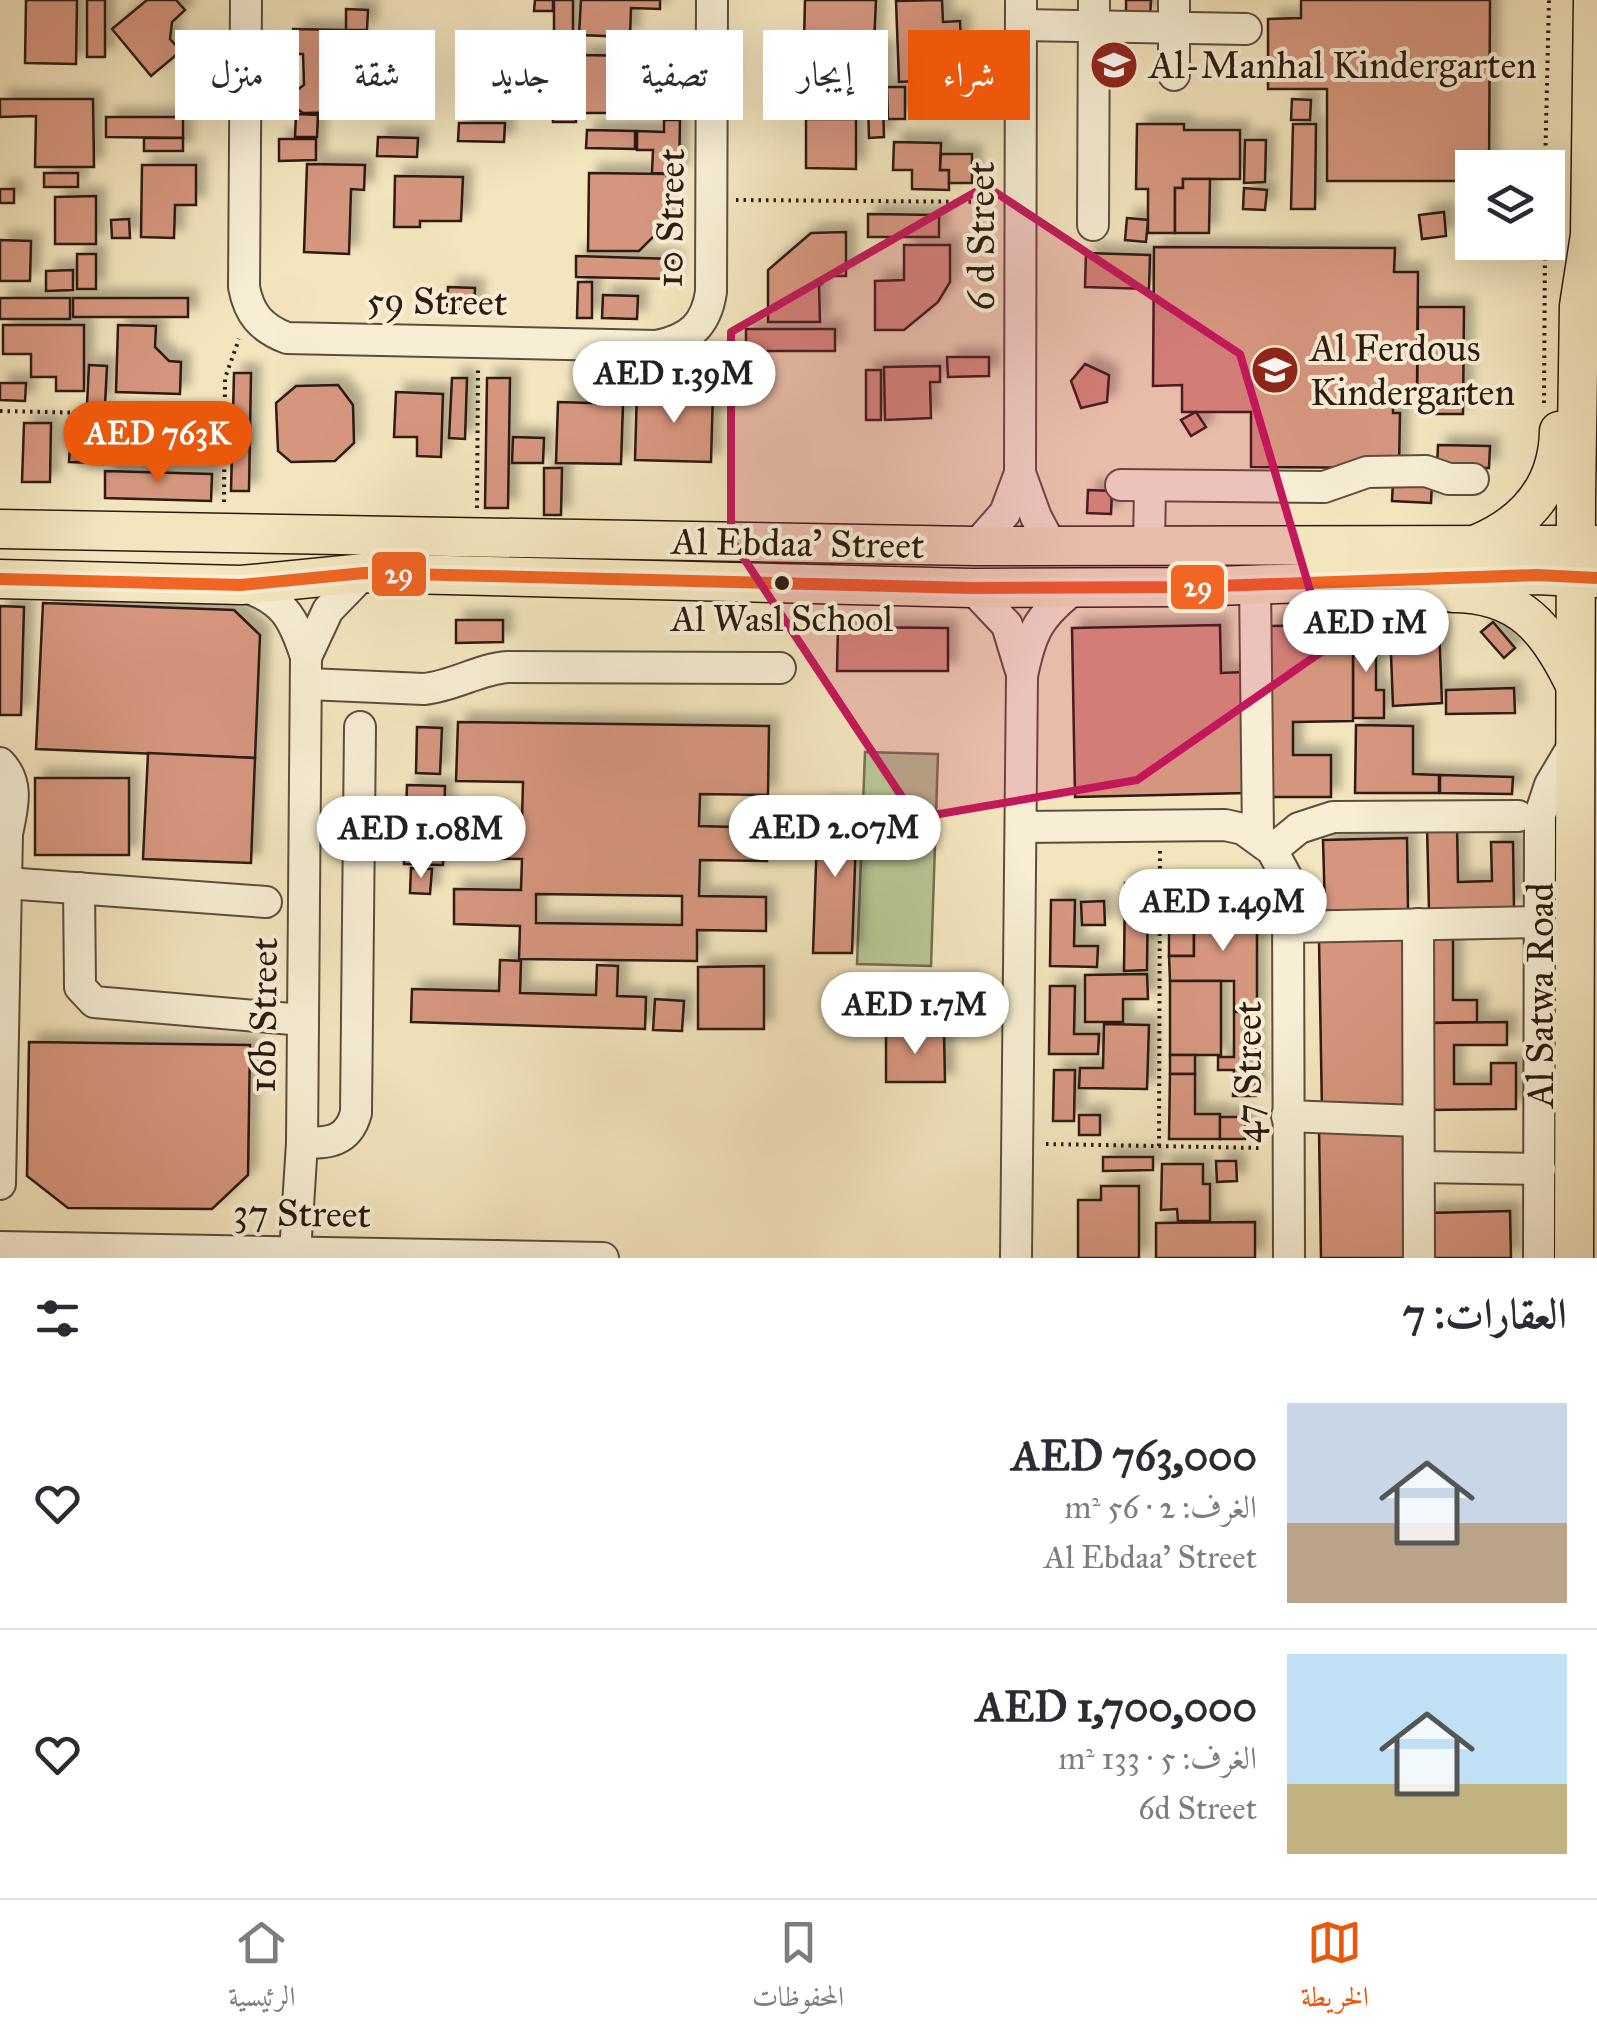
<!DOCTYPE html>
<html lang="ar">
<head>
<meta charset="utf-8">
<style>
  :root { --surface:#fff; --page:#f7f7f7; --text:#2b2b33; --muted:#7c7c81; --line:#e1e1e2; --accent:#ea580c }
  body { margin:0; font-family:"IM FELL Great Primer",Amiri,serif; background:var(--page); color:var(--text); direction:rtl; height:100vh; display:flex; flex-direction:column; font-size:38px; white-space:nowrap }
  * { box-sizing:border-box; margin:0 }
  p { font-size:32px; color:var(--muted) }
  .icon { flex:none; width:55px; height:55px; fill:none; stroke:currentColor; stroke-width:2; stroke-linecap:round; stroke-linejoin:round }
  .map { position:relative; height:1258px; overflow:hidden; direction:ltr }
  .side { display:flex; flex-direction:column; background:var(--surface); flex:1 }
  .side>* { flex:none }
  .top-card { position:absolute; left:30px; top:30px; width:1000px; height:90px; direction:rtl; display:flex; gap:20px }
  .tools { position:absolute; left:1455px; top:150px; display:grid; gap:20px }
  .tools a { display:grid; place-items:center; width:110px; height:110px; border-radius:0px; background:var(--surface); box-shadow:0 10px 40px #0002; font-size:50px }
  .price { position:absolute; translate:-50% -85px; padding:0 22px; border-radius:35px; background:#fff; color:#222; font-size:32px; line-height:65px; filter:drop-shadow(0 2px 5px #0008) }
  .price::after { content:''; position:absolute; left:50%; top:60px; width:30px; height:22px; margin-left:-15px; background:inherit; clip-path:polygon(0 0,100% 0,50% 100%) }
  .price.selected { background:var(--accent); color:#fff }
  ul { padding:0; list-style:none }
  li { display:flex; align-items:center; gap:30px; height:250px; padding:0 30px }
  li+li { border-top:2px solid var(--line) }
  li span { display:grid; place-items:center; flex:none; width:280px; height:200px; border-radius:0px; color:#555 }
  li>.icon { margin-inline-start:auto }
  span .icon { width:120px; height:120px; fill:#fffc; stroke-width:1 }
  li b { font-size:42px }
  h2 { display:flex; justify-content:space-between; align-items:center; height:120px; padding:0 30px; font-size:42px }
  .chip { padding:0 35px; border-radius:0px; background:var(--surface); box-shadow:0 10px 40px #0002; font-size:35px; line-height:90px }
  .chip.selected { background:var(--accent); color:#fff }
  .menu { display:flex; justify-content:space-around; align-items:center; height:140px; border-top:2px solid var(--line); background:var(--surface); font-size:28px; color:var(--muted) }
  .menu a { display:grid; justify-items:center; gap:5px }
  .menu .selected { color:var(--accent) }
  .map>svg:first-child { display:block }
  .green { fill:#b8c593; stroke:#727053; stroke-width:2.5 }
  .building { fill:#d6967e; stroke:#2d1a13; stroke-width:2.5; fill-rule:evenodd; filter:url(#shadow) }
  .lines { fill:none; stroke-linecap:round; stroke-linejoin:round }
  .minor-casing { stroke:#5e4d3e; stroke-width:34 }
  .major-casing { stroke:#2d1a13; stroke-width:41 }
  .path { stroke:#2d1a13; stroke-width:4; stroke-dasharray:2.5 5; stroke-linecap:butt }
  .minor { stroke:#f7eed4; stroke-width:30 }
  .major { stroke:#f3e5bd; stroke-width:38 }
  .bus-1-casing { stroke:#f7eed4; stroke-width:20 }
  .bus-1 { stroke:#f26522; stroke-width:12 }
  .marked { fill:#c2185b; fill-opacity:0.2; stroke:#c2185b; stroke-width:8; stroke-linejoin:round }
  .bus-dot { fill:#2d1a13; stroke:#f7eed4; stroke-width:4 }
  .labels { text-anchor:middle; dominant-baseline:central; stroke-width:8; stroke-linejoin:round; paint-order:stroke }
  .bus-label { font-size:36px; fill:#2d1a13; stroke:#f7eed4 }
  .poi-label { font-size:38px; fill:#2d1a13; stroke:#f7eed4; text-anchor:start }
  .street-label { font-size:38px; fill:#2d1a13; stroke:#f7eed4 }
  .line-badge { stroke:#f7eed4; stroke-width:4 }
  .badge-label { font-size:28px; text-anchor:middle; font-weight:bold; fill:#fff }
</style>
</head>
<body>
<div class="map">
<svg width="1597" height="1258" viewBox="0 0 1597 1258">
  <defs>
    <filter id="shadow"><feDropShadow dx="9" dy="-9" stdDeviation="5" flood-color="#0004"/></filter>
  </defs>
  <rect width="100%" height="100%" fill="#f3e5bd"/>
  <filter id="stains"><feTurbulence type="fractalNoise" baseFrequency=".002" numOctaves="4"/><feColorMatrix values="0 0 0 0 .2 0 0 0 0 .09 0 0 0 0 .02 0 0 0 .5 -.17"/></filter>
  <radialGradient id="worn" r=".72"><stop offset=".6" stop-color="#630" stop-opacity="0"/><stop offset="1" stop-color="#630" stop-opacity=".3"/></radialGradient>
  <path class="green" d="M865,752l73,2 -7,212 -74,-2z"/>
  <g class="building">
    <path d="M26,0h51l-1,64 -51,-1z"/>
    <rect x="87" y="0" width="18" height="57"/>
    <path d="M147,0h29l9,10 -13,12 -2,17 11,12 -30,25 -39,-47z"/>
    <path d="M535,0h18v11h-19z"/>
    <rect x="554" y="0" width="19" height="49"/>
    <path d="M581,0h79v9l-29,-1 -1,29 -51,-2z"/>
    <path d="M805,0h71l-2,44 -70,-2z"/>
    <path d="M942,0l1,22 17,-1 3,66 -23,1v9l-24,2 -1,-18 -16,1 -3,-81z"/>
    <path d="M1126,0h25l-1,17 -24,-1z"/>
    <path d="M1301,0h189l-1,168h-17v13h-145v-92h-59v-70l33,-1z"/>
    <path d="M346,9l22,1 -1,20h-21z"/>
    <path d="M293,29l51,1v6h10v27h5l1,49 -57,1 -10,-7v-13l11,-8 -1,-31h-10z"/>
    <path d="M633,49h27l1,41h-19l-9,-13z"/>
    <path d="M855,50h29l-1,51 -29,-1z"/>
    <path d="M191,55h21l-1,63h-20l1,-27h-12v-25l11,1z"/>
    <path d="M581,55l50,1 -1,35 -19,-1v23h-31z"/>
    <path d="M966,55h24l-1,29 -24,-1z"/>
    <path d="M553,56l23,1v65h-23z"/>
    <path d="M530,57l1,52h-55v-51z"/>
    <path d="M831,69l1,30 -51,1v-30z"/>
    <path d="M666,80h13v37h-14z"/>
    <path d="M887,87h18v32h-17z"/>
    <path d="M833,88h21l-1,12 -20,-1z"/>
    <path d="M0,99h93l1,68h-59l1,-51 -36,1z"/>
    <path d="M1292,99l19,1 -1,20h-19z"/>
    <path d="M883,103l1,34 -15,1 -1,-34z"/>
    <path d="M296,114l22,1 -1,22h-22z"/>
    <path d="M106,117h77v21l-77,-1z"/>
    <path d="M806,119h50v50l-50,-1z"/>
    <path d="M664,120h16l-1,54 -27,-1 1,-23h-16v-19l27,1z"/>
    <path d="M459,123h46l-1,19 -46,-1z"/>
    <path d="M1137,124h47v6h56v49h-57v9h-8v45h-27v-44h-12z"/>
    <path d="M1293,124h23l-1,85h-24z"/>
    <path d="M587,130l48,1v18l-49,-1z"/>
    <path d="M378,137l40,1 -1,19 -40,-1z"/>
    <rect x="144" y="138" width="39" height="13"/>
    <path d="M279,139h37v21l-37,1z"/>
    <path d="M1245,140h21l-1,42 -21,1z"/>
    <path d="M894,142l47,1 -1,27h9v20l-37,-1v-19h-19z"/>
    <path d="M941,154h31v29h-23v-13h-9z"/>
    <path d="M307,164l58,1 -1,25 -13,-1 -2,65 -45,-2z"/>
    <path d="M142,165h54v40h-21l-1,33 -33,-1z"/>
    <rect x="44" y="173" width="34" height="14"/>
    <path d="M589,173l78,1 -1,50 -27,27h-51z"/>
    <path d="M395,176l68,1 -2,44h-41v6h-26z"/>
    <path d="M1183,179h27l-1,54h-34v-45h8z"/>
    <path d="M1244,188l23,2 -2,20 -22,-1z"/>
    <rect x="0" y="189" width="14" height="14"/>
    <path d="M96,196v48h-41v-47z"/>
    <path d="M1444,212l2,24 -24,3 -3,-24z"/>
    <path d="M868,214l71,1v22h-71z"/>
    <path d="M1127,218l21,2 -2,22 -21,-2z"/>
    <path d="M129,219l1,19h-18l-1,-18z"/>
    <path d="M846,232v44h-16l-11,10 1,36h-52v-52l43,-37z"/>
    <path d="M0,240l31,1 -1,40h-30z"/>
    <path d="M904,245h46v37l-12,20 -34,28h-29v-49l29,-1z"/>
    <path d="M1154,247l241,1 -1,24h24l-1,119h-24v22h7l-1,55 -148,-1v-55h-69v-27l-29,1z"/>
    <path d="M1086,253l64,2 -1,34 -64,-2z"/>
    <rect x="77" y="254" width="19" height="35"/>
    <path d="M576,256l97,3 -1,20 -96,-2z"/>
    <path d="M73,270v20l-27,1v-20z"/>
    <path d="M578,282h14v36h-15z"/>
    <path d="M448,287l27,1 -1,21h-27z"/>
    <path d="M603,295l35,1 -1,23 -35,-1z"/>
    <rect x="0" y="298" width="70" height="21"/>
    <rect x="73" y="298" width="115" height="19"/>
    <path d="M1418,307h46l-1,107h-46z"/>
    <path d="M3,325h81v66h-28v-14h-25v-23h-28z"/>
    <path d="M118,325l38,1 -1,21 14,14 12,1 -1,32 -64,-2z"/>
    <rect x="746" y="329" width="89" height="22"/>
    <path d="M947,357h42v19l-41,1z"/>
    <path d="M1085,364l24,11 -2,27 -26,6 -10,-27z"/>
    <path d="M89,365l18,1 -2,39 -18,-1z"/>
    <path d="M940,366v16h-10l1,36 -46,2 -1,-53z"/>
    <rect x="866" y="370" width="15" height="50"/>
    <path d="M234,373h17l-2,118h-18z"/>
    <path d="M452,378h15l-2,61 -16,-1z"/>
    <path d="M487,378h23l-2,130h-23z"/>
    <path d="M0,383h26l-1,18 -25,-1z"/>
    <path d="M338,385l15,20 1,38 -19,18 -44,1 -13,-11 -2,-48 20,-17z"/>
    <path d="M637,389l76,2 -2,71 -76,-2z"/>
    <path d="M396,392l47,2 -2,63 -24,-1v-19h-23z"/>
    <path d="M558,402l65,2 -2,60 -65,-1z"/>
    <path d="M1196,412l10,15 -15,9 -10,-16z"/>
    <path d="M24,423h27l-1,59h-28z"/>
    <path d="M103,427l109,1v32l-109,-1z"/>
    <path d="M513,437l31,1 -1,25h-31z"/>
    <path d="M1438,445l52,1 -1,22 -52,-1z"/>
    <path d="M70,447l27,1v15l-28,-1z"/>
    <path d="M544,468h18l-1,47h-17z"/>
    <path d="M105,471l107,3 -1,27 -106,-3z"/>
    <path d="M1393,481l39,2 -1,20 -39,-2z"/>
    <path d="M1088,490l24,1 -1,23 -24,-1z"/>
    <path d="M43,603l191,7 26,25 -5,123 -219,-9z"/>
    <path d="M0,606l24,1 -3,108h-21z"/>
    <path d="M456,620h47v22l-47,1z"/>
    <path d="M1493,622l22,26 -11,10 -23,-26z"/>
    <path d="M1220,625l1,48 23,-1 2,121 -171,4 -3,-169z"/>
    <path d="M1353,625h23v65h8v28h-31z"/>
    <path d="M1353,625v96l-60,1v33h38v42h-63v-171z"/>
    <path d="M838,627l110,1v43h-111z"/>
    <path d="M1439,627l3,76 -49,3 -3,-77z"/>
    <path d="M1514,688l1,25 -69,1v-24z"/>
    <path d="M458,722l311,4 -1,69 -68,-1 -1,32 69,2 -1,33 -67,-1 -1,36 67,1v34l-69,-1v31l-178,-2 1,-33 -66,-2v-35l67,1 1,-31 -68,-1v-39l68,1 1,-38 -67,-1zM536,894l146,2v29l-146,-2z"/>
    <path d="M1356,725l57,1v48l26,1v18h-84z"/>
    <path d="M417,727l25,1 -2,46 -24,-1z"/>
    <path d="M148,753l107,5 -4,105 -108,-4z"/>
    <path d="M1440,775l73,2 -1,17 -72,-1z"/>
    <rect x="35" y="778" width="94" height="77"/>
    <path d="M407,785l38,1 -2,79 -39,-1z"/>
    <path d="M818,807l39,1 -5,145h-39z"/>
    <path d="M1457,825l1,57 34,-1 -1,-39h22l1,66 -85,2 -2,-84z"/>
    <path d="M1407,838l1,71 -83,2 -2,-71z"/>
    <path d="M411,868l21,1 -2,25 -20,-1z"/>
    <path d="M1125,883h23l-1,87 -23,1z"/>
    <path d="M1169,884h88v26l-63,1v45h-25z"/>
    <path d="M1051,900h24l-1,46h24l-1,21 -47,-1z"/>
    <path d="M1104,901l1,24h-23l-1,-23z"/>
    <path d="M1257,910v99l-23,1v-29h-64l-1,-25h25v-45z"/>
    <path d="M1429,936h24v64h24v22l-48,1z"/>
    <path d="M1407,937l3,173 -88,2 -3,-172z"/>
    <path d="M500,960l21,1 -1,32 76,2 1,-30 21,1 -1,30 29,1 -1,32 -234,-7 1,-33 87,2z"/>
    <path d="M764,966v63h-66v-62z"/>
    <path d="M1147,974l1,25h-25v23h-38v-47z"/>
    <rect x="1170" y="981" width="51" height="74"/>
    <path d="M973,982v43l-86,2 -1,-43z"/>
    <path d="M1050,986h25l-1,48h25l-1,20h-49z"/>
    <path d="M655,999l29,2 -2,30 -29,-1z"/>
    <path d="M1234,1012h22v84h-23l1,-26h-16v-13h16z"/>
    <path d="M1507,1022v23h-53v39h37v-21h25v46l-87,1v-87z"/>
    <path d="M1104,1024l45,1 -2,64 -68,-1 1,-20h23z"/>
    <path d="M944,1031l1,51h-59v-50z"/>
    <path d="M29,1042l221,3 -2,130 -36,34 -144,-1 -41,-32z"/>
    <rect x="1170" y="1055" width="25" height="19"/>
    <path d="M1054,1070h21l-1,51h-21z"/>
    <path d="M1170,1074h25v40h25v25h-51z"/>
    <rect x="1079" y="1115" width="21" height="20"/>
    <rect x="1220" y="1117" width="25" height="22"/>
    <path d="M1407,1127l1,131h-87l-2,-129z"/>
    <path d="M1103,1157h50v13l-50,1z"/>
    <path d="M1216,1161h20l1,20 -20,1z"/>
    <path d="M1162,1164h41v20h7v37h-32l-1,-12 -16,1z"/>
    <path d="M1101,1186h38v72h-61v-58h23z"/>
    <path d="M1510,1211l1,47h-83l-1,-45z"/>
    <path d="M1255,1222v36h-99v-35z"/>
  </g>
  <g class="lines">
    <g class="minor-casing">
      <g id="minor">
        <path d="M246,0l-2,287c5,27 17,41 43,51l370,8c33,-7 49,-21 54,-54l1,-292"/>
        <path d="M1174,0v75"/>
        <path d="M1021,25l225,4"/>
        <path d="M1093,225l1,-225"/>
        <path d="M1020,473l16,44 15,28"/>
        <path d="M1121,485l203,2 43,-15 59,-1 23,8h24"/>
        <path d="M976,546l29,-33 15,-40 1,-473"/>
        <path d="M1149,546l1,-60"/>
        <path d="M1255,584l3,252"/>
        <path d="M241,585c42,14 52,31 65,72l-4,486 -7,110"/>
        <path d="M972,588l35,37 13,43"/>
        <path d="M306,657l22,-47 36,-37"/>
        <path d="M308,684l116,5c30,-3 55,-20 84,-22l272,1"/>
        <path d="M0,763c20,21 12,45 7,71l-7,350"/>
        <path d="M1021,827l204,-2 18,4 29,21 15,28 1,17 1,363"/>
        <path d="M1272,850l27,-22 34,-11 185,-1"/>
        <path d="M6,883l260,19"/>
        <path d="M79,888l1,99 14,15 209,18"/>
        <path d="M1418,924l1,334"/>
        <path d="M1289,927l252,-5"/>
        <path d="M1287,1116l131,5"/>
        <path d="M302,1143c27,0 46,-1 54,-30l4,-386"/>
        <path d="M1419,1167l121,2"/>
        <path d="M0,1247l603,11"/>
        <path d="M1016,1258l6,-582c9,-45 17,-60 53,-88"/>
        <path d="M1539,1258l1,-443 10,-30 26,-44"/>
      </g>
    </g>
    <g class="major-casing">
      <g id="major">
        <path d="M0,529l976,17 621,-1"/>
        <path d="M1477,544c50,-21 81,-58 82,-113"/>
        <path d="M0,579l241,6 123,-12 608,15 215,-1 350,-12 60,3"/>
        <path d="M1453,593c67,0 95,36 122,92"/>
        <path d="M1574,1258l2,-762 3,-190 11,-71 3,-235"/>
      </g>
    </g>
    <g class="path">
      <path d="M1545,168l4,-168"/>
      <path d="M736,200l261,2"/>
      <path d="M1544,403l1,-161"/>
      <path d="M0,411l225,5"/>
      <path d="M224,502l1,-124 14,-39"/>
      <path d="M477,508l1,-141"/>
      <path d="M1046,1144l215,4"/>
      <path d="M1159,1146l1,-295"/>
    </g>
    <use href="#minor" class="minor"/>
    <use href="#major" class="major"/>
    <g class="bus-1-casing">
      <path id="bus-1" d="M0,579l241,6 123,-12 608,15 215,-1 350,-12 60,3"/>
    </g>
    <use href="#bus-1" class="bus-1"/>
  </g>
  <path class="marked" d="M986,186l254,168 87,294 -190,132 -221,38 -185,-279v-207z"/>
  <defs>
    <g id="school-disc" transform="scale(2.5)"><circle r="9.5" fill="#8f2418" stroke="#f7eed4"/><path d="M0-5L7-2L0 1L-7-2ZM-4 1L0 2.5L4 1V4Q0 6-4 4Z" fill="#fff"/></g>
  </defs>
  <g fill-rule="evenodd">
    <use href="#school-disc" x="1114" y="65"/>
    <use href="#school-disc" x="1275" y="370"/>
  </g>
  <circle class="bus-dot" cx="782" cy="583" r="9"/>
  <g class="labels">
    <g class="bus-label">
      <text x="782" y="619">Al Wasl School</text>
    </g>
    <g class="poi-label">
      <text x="1149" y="65">Al-Manhal Kindergarten</text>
      <text x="1310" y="348">Al Ferdous<tspan x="1310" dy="44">Kindergarten</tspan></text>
    </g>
    <g class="street-label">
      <text transform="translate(670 218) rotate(-89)">10 Street</text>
      <text transform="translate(981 236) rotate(-90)">6 d Street</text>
      <text transform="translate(437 301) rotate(1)">59 Street</text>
      <text transform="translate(798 543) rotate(1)">Al Ebdaa' Street</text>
      <text transform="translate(1540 995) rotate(-90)">Al Satwa Road</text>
      <text transform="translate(263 1015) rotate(-89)">16b Street</text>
      <text transform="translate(1248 1072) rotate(-90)">47 Street</text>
      <text transform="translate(302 1213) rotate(1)">37 Street</text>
    </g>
  </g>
  <g class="line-badge">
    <rect x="370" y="550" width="58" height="48" rx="10" fill="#f26522"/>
    <rect x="1169" y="563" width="57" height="48" rx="10" fill="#f26522"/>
  </g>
  <g class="badge-label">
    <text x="399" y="583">29</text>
    <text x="1198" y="596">29</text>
  </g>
  <rect width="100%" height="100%" filter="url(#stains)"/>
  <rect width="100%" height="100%" fill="url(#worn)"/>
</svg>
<div class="tools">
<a><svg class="icon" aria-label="layers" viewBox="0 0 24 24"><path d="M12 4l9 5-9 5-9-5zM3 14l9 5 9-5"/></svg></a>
</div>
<b class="price" style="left:674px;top:426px">AED 1.39M</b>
<b class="price selected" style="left:158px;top:486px">AED 763K</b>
<b class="price" style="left:1366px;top:675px">AED 1M</b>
<b class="price" style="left:835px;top:880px">AED 2.07M</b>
<b class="price" style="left:421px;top:881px">AED 1.08M</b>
<b class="price" style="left:1223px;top:954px">AED 1.49M</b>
<b class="price" style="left:915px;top:1057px">AED 1.7M</b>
<div class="top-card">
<a class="chip selected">شراء</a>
<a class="chip">إيجار</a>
<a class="chip">تصفية</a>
<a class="chip">جديد</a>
<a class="chip">شقة</a>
<a class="chip">منزل</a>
</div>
</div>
<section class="side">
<h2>العقارات: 7<svg class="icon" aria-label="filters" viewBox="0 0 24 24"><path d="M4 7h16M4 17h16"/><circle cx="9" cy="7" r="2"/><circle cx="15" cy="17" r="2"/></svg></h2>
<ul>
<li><span style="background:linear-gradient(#c9d6e8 60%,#b9a48a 0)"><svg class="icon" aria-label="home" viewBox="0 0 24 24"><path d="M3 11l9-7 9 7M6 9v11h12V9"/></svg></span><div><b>AED 763,000</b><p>الغرف: 2 · 56 m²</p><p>Al Ebdaa' Street</p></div><svg class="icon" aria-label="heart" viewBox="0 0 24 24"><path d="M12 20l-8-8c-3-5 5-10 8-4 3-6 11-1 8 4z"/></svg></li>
<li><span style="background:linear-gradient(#bfe0f5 65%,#c2b280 0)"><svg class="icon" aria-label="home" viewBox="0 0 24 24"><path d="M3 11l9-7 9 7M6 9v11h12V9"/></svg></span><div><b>AED 1,700,000</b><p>الغرف: 5 · 133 m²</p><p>6d Street</p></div><svg class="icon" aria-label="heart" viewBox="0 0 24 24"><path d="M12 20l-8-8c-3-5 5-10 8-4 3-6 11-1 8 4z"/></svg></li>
</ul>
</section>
<nav class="menu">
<a class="selected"><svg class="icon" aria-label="map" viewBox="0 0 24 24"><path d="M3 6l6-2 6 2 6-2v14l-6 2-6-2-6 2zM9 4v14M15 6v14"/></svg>الخريطة</a>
<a><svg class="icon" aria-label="saved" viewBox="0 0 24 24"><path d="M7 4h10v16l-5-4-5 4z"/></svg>المحفوظات</a>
<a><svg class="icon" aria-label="home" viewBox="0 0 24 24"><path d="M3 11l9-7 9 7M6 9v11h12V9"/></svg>الرئيسية</a>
</nav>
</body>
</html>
